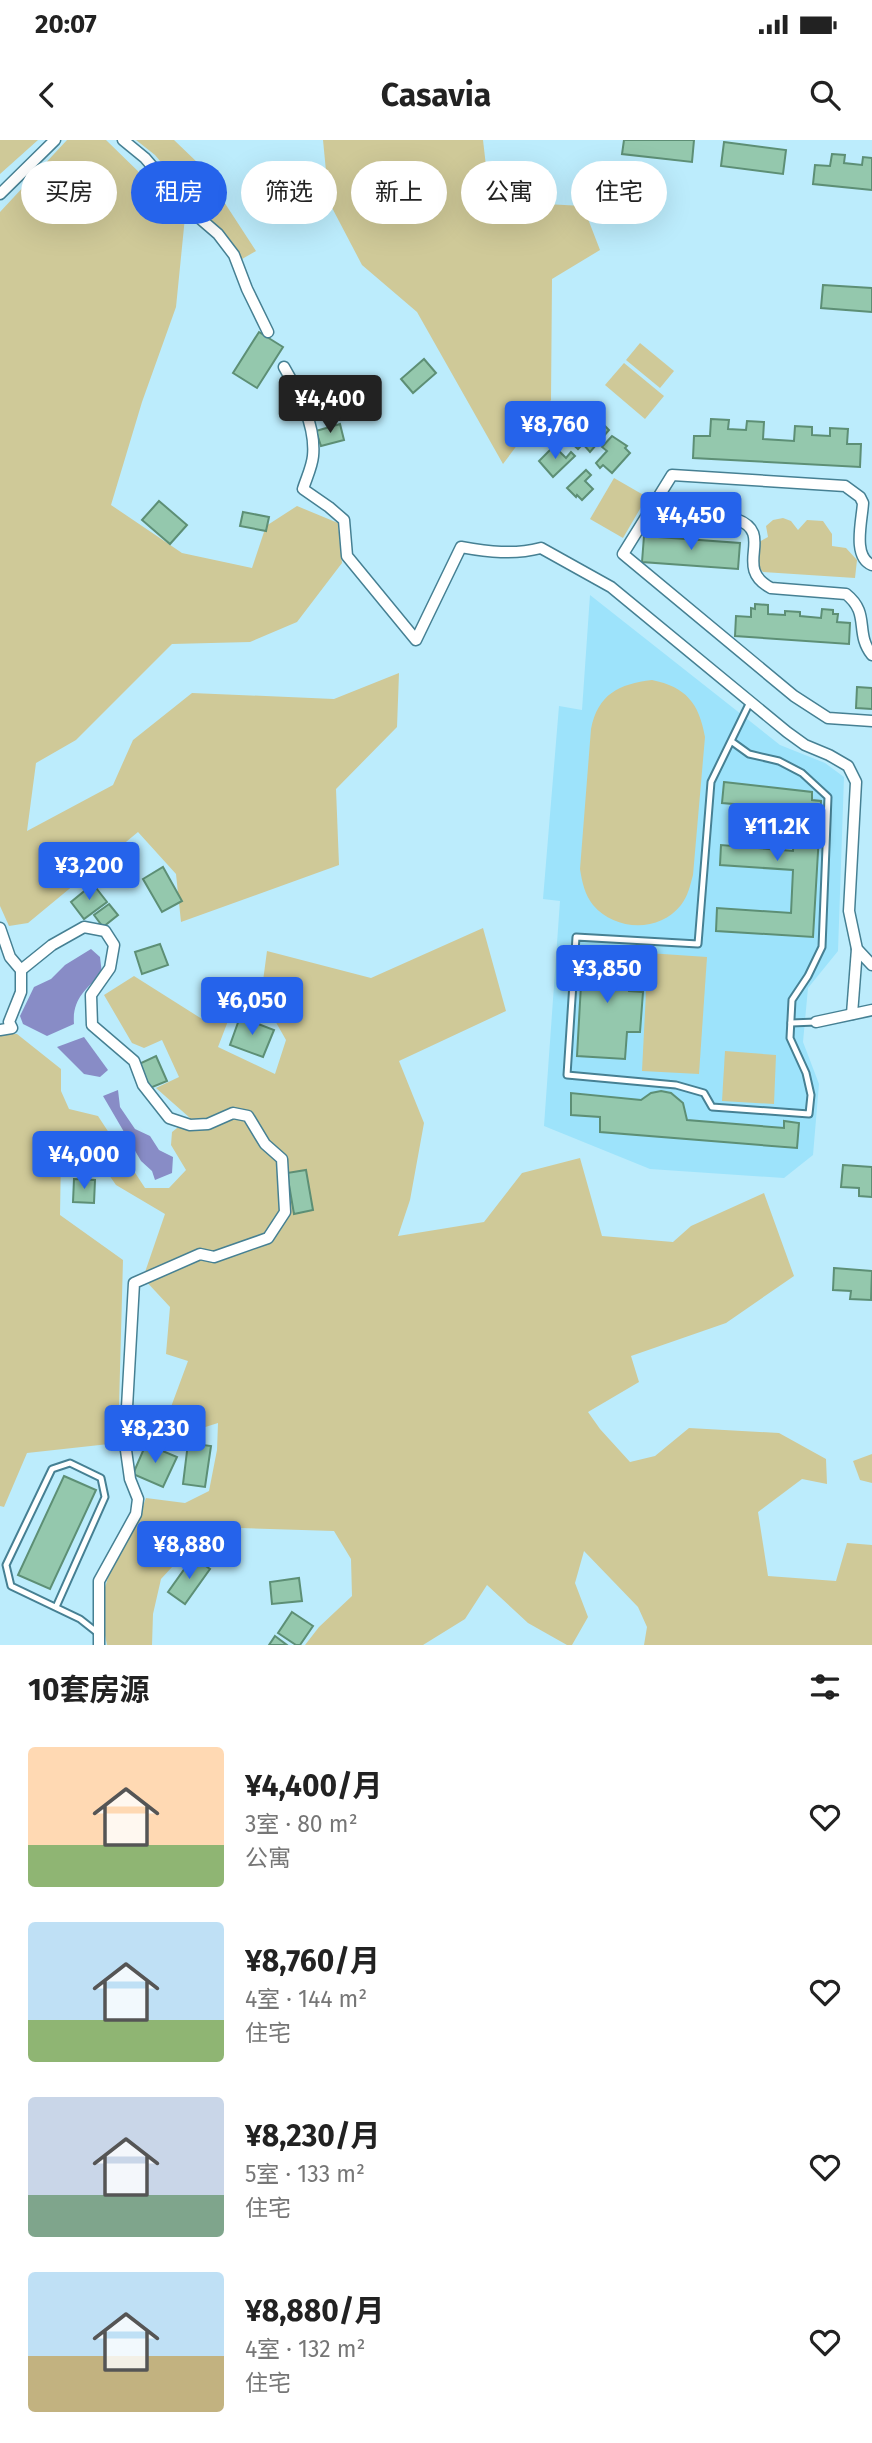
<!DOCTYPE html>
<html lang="zh">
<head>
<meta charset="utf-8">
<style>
  :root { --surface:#fff; --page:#f6f6f6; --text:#222; --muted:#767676; --accent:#2563eb }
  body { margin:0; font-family:"Fira Sans","Noto Sans SC",sans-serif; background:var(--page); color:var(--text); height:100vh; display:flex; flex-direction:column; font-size:26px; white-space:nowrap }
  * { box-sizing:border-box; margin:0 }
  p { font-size:23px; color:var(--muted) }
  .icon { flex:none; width:38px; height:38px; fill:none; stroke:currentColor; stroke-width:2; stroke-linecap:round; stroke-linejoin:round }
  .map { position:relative; height:1505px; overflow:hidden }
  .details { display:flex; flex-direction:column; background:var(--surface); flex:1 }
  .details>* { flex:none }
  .guide { position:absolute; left:21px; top:21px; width:831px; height:63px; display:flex; gap:14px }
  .price { position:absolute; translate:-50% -60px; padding:0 16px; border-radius:7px; background:var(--accent); color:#fff; font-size:23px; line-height:46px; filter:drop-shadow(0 2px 4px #0008) }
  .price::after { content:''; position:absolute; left:50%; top:42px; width:21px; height:16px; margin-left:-10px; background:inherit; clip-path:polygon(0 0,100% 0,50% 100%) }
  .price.selected { background:#222; color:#fff }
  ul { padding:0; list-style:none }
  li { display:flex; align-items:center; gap:21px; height:175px; padding:0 28px }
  li span { display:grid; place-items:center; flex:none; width:196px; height:140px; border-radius:7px; color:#555 }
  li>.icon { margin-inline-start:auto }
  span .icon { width:84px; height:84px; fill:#fffc; stroke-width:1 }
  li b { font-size:30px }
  h2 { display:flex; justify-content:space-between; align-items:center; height:84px; padding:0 28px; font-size:30px }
  .tag { padding:0 24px; border-radius:32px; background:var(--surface); box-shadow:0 7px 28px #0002; font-size:24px; line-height:63px }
  .tag.selected { background:var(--accent); color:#fff }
  .status { display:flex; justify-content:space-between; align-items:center; height:49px; padding:0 35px; background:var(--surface); direction:ltr }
  .status svg { height:19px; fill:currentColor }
  header { display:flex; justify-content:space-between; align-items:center; height:91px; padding:0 28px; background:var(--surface); font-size:32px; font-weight:700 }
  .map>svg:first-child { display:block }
  .built { fill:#9de3fb }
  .green { fill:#cfc998 }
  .water { fill:#888cc6 }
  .building { fill:#94c8ad; stroke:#5d8f75; stroke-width:2 }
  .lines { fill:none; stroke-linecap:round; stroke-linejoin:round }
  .service-casing { stroke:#468093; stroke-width:9 }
  .minor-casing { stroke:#468093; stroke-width:13 }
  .service { stroke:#fff; stroke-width:5 }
  .minor { stroke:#fff; stroke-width:10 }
</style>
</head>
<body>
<div class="status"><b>20:07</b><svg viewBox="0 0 49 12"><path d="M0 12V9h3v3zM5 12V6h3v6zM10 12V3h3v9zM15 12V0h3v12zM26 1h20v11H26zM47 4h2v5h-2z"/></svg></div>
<header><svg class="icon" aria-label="back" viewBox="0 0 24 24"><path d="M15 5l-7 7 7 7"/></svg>Casavia<svg class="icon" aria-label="search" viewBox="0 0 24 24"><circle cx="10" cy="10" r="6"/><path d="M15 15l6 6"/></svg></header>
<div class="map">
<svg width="872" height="1505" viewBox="0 0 872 1505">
  <rect width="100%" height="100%" fill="#bcecfc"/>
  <path class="built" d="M590,455l190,150 45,18 19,14 -6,174 -30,37 -5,54 16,42 -6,71 -29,23 -134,-9 -106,-43 16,-225 -17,-2 16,-193 23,4z"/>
  <g class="green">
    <path d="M0,0h38l-38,34z"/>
    <path d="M67,0h39l79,77 -9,90 -34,95 -31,103 71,48 70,15 14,-42 31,-20 41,17 4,40 -45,59 -47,20 -78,2 -96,96 -40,23 -9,68 86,-46 20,-45 59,-47 142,6 65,-26 -2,54 -61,62 3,76 -158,57 -5,-48 -38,-42 -110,91 -19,3 -9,-20v-694z"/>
    <path d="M136,0h38l26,25 56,86 -14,8 -87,-104z"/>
    <path d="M323,0h160l7,61 93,5 17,44 -48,29 -1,121 -48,64 -86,-152 -55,-47 -33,-63z"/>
    <path d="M640,203l34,28 -14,17 -34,-28z"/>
    <path d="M624,223l40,33 -19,23 -40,-34z"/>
    <path d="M614,338l33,19 -24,41 -33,-19z"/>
    <path d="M783,378l8,3 7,9 9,-10 16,1 9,13v12l14,2 11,12 -2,18 -92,-6 -6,-6 2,-24 9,-5 -2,-11 7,-6z"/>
    <path d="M652,540c34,7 47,23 53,57l-12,138c-3,11 -5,21 -12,30 -22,28 -66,26 -88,0 -8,-10 -11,-23 -13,-36l11,-140c7,-35 28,-45 61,-49z"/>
    <path d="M483,788l23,83 -107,50 25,62 -14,77 -12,36 86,-14 38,-49 58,-15 22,78 71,6 18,-16 73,-33 30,83 -68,47 -95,33 8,26 -51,30 12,17 30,33 25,-6 34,-28 90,5 47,26 1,25 -25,-5 -44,33 10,64 68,5 11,-38 25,2v100h-228l3,-18 -9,-20 -54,-56 -9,32 13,34 -16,28h-5l-39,-22 -41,-38 -22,34 -42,26h-118l14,-18 33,-31 -1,-37 -17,-28 -125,-4 -48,52 -8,35 -1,31h-45l-8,-39 14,-44 20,-30 13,-34 39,5 24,-12 8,-41 1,-27 -60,19 30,-81 -22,-7 4,-47 -27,-29 22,-64 -49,-29 -25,-36 -30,5 -1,61 63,45 -5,183 -91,10 -23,54 -4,-1v-472h17l44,35v22l8,18 29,7 47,72h24l17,-18 -15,-25 1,-13 18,-14 -34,-30 23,-11 -17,-37 -18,8 -12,-5 -28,-48 30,-19 68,43 38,-42 -7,31 -15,39 57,27 11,-34 -25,-44 6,-45 104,27z"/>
    <path d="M648,813l59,4 -8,117 -57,-3z"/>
    <path d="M725,911l51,4 -2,49 -52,-3z"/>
    <path d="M872,1314v29l-12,-3 -7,-19z"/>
  </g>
  <g class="water">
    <path d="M91,809l9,8 2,17c-17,15 -30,26 -28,50l-27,12 -24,-12 -3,-8 14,-29 17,-8 14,-14z"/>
    <path d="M84,897l24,33 -8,7 -16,-3 -27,-27z"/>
    <path d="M118,950l2,17 15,22 15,7 9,14 14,7 -1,16 -17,7 -3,-9 -11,-10 -38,-65z"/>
  </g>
  <g class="building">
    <path d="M624,0h70l-2,22 -70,-8z"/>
    <path d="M724,2l62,8 -3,24 -62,-8z"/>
    <path d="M832,14l13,1 -1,8 18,2 1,-8 9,1v32l-59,-6 2,-19 15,1z"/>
    <path d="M823,145l49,3v24l-51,-4z"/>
    <path d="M259,192l24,15 -26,41 -24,-15z"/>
    <path d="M424,219l12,14 -23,20 -12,-14z"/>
    <path d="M591,272l18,18 -19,22 -7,-8 -5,5 -11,-10 7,-7 -4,-3 7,-7 2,2z"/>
    <path d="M711,279l18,1 -1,9 18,1 1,-9 17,1 -1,17 31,2 1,-15 17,1v8l18,1v-8l18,1 -1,15h14l-1,23 -167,-9 1,-22h16z"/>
    <path d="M340,284l4,16 -23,6 -5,-15z"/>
    <path d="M612,296l15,10 -2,2 5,5 -18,20 -9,-8 -3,3 -4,-5 11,-12 -5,-4z"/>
    <path d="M554,306l12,12 5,-6 4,4 -22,21 -14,-16z"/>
    <path d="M586,330l5,5 -6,6 8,8 -11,11 -5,-5 -1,2 -9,-9z"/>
    <path d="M159,361l28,24 -17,19 -28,-24z"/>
    <path d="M243,372l26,5 -3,14 -26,-5z"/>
    <path d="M644,396l96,7 -2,26 -96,-7z"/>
    <path d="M755,464l13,1v9l17,1v-4l15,1v4l21,2 1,-9 11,1v4h5l-1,8 13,1 -1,21 -114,-8 1,-20 15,1v-9l4,1z"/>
    <path d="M857,547l15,1v21l-16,-1z"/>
    <path d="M724,642l88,10v8l9,1 -8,136 -97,-6 1,-23 74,5 2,-43 -73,-5 1,-20 72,6 3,-42 -74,-6z"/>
    <path d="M163,727l19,34 -20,11 -19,-33z"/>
    <path d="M93,744l14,18 -23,17 -13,-17z"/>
    <path d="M109,764l9,11 -15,12 -9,-12z"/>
    <path d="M160,804l8,21 -26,9 -7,-22z"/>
    <path d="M583,809l48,6 -2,36 14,1 -3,40h-13l-2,27 -48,-3z"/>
    <path d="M240,877l34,13 -11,27 -33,-12z"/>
    <path d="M156,916l11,25 -17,7 -11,-24z"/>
    <path d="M661,951l10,2 12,10 4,17 97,8v-7l15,2 -2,25 -197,-16v-15l-29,-2v-22l70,7 10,-7z"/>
    <path d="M843,1025l29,2v30l-13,-1v-8l-18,-1z"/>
    <path d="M306,1030l7,40 -19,4 -7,-41z"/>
    <path d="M74,1039l21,1 -1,23 -21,-1z"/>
    <path d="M834,1128l38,3 -1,29 -21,-1 1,-8 -18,-1z"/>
    <path d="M188,1303l23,3 -6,41 -22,-3z"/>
    <path d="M146,1304l31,13 -14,30 -30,-13z"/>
    <path d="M64,1336l32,14 -46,99 -32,-14z"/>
    <path d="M193,1417l17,12 -25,35 -17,-12z"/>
    <path d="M299,1438l3,23 -30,3 -2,-22z"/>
    <path d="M292,1472l21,14 -13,19h-4l-18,-12z"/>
    <path d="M275,1496l12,9h-18z"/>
  </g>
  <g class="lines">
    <g class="service-casing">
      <g id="service">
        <path d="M731,601l18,13 30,7 23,12 26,24 -6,150 -14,29 -16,24 -2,38 16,35 5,22 -2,19 -97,-7 -8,-14 -28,-8 -109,-10 9,-138 122,7 13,-162 39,-80"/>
        <path d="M791,883l25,-1"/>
        <path d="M56,1467l49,-110 -4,-19 -31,-15 -18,6 -46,96 5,21 69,33 19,15"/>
      </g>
    </g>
    <g class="minor-casing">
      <g id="minor">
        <path d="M123,0l22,18 44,51 29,25 16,21 13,34 21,43"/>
        <path d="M0,54l55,-54"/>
        <path d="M284,227c15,26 32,59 29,89 -1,11 -7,23 -10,33l26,18 15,13 3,36 69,84 45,-93c28,5 52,8 80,1l70,39 176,145 18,13 24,10 19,11 8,16 -7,129 8,38 15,16"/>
        <path d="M648,373l88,6c41,15 -5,48 35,69l75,6c25,20 8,38 26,61"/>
        <path d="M872,425c-20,-8 -10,-44 -9,-62l-3,-6 -15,-11 -173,-11 -49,79 171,142 34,22 44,3"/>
        <path d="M0,788l10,29 11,13v22l-12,30 3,6 -12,2"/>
        <path d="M21,830l31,-25 32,-18 21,4 9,14 -4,23 -19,27 1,30 42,36 9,24 26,33 21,7 18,-1 25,-11 15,3 17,28 17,15 3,53 -17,26 -54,19 -14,-3 -66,29 -9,160 5,36 8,20 -2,15 -37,67v64"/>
        <path d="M852,874l5,-65"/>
        <path d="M816,882l56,-12"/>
      </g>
    </g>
    <use href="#service" class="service"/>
    <use href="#minor" class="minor"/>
  </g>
</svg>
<b class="price selected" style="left:330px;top:295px">¥4,400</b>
<b class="price" style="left:555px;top:321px">¥8,760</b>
<b class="price" style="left:691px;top:412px">¥4,450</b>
<b class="price" style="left:777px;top:723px">¥11.2K</b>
<b class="price" style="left:89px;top:762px">¥3,200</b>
<b class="price" style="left:607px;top:865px">¥3,850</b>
<b class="price" style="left:252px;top:897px">¥6,050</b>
<b class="price" style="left:84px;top:1051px">¥4,000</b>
<b class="price" style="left:155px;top:1325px">¥8,230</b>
<b class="price" style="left:189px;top:1441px">¥8,880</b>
<div class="guide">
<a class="tag">买房</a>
<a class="tag selected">租房</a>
<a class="tag">筛选</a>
<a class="tag">新上</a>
<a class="tag">公寓</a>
<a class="tag">住宅</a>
</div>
</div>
<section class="details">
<h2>10套房源<svg class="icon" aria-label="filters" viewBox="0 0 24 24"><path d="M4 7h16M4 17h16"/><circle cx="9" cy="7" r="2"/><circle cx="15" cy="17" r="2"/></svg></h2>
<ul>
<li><span style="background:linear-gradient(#ffd9b3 70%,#8fb573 0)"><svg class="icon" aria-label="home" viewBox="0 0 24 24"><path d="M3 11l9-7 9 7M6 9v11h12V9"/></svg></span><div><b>¥4,400/月</b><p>3室 · 80 m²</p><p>公寓</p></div><svg class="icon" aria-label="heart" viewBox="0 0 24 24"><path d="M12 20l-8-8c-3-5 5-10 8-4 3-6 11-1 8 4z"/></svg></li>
<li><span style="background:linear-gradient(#bfe0f5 70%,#8fb573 0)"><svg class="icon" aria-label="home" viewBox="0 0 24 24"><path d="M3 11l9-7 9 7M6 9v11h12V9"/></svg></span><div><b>¥8,760/月</b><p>4室 · 144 m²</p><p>住宅</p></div><svg class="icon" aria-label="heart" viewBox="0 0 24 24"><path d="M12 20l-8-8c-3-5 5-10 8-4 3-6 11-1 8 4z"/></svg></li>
<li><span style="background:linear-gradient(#c9d6e8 70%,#7fa58c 0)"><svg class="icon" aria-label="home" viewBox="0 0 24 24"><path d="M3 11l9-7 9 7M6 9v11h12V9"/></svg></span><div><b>¥8,230/月</b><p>5室 · 133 m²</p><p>住宅</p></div><svg class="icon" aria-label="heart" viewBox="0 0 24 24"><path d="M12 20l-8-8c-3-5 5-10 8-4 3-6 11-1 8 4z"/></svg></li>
<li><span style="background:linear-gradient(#bfe0f5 60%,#c2b280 0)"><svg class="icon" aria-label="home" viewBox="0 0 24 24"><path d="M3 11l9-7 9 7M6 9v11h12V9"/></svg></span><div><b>¥8,880/月</b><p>4室 · 132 m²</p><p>住宅</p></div><svg class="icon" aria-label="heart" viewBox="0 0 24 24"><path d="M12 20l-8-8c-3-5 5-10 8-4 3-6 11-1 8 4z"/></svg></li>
</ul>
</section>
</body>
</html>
